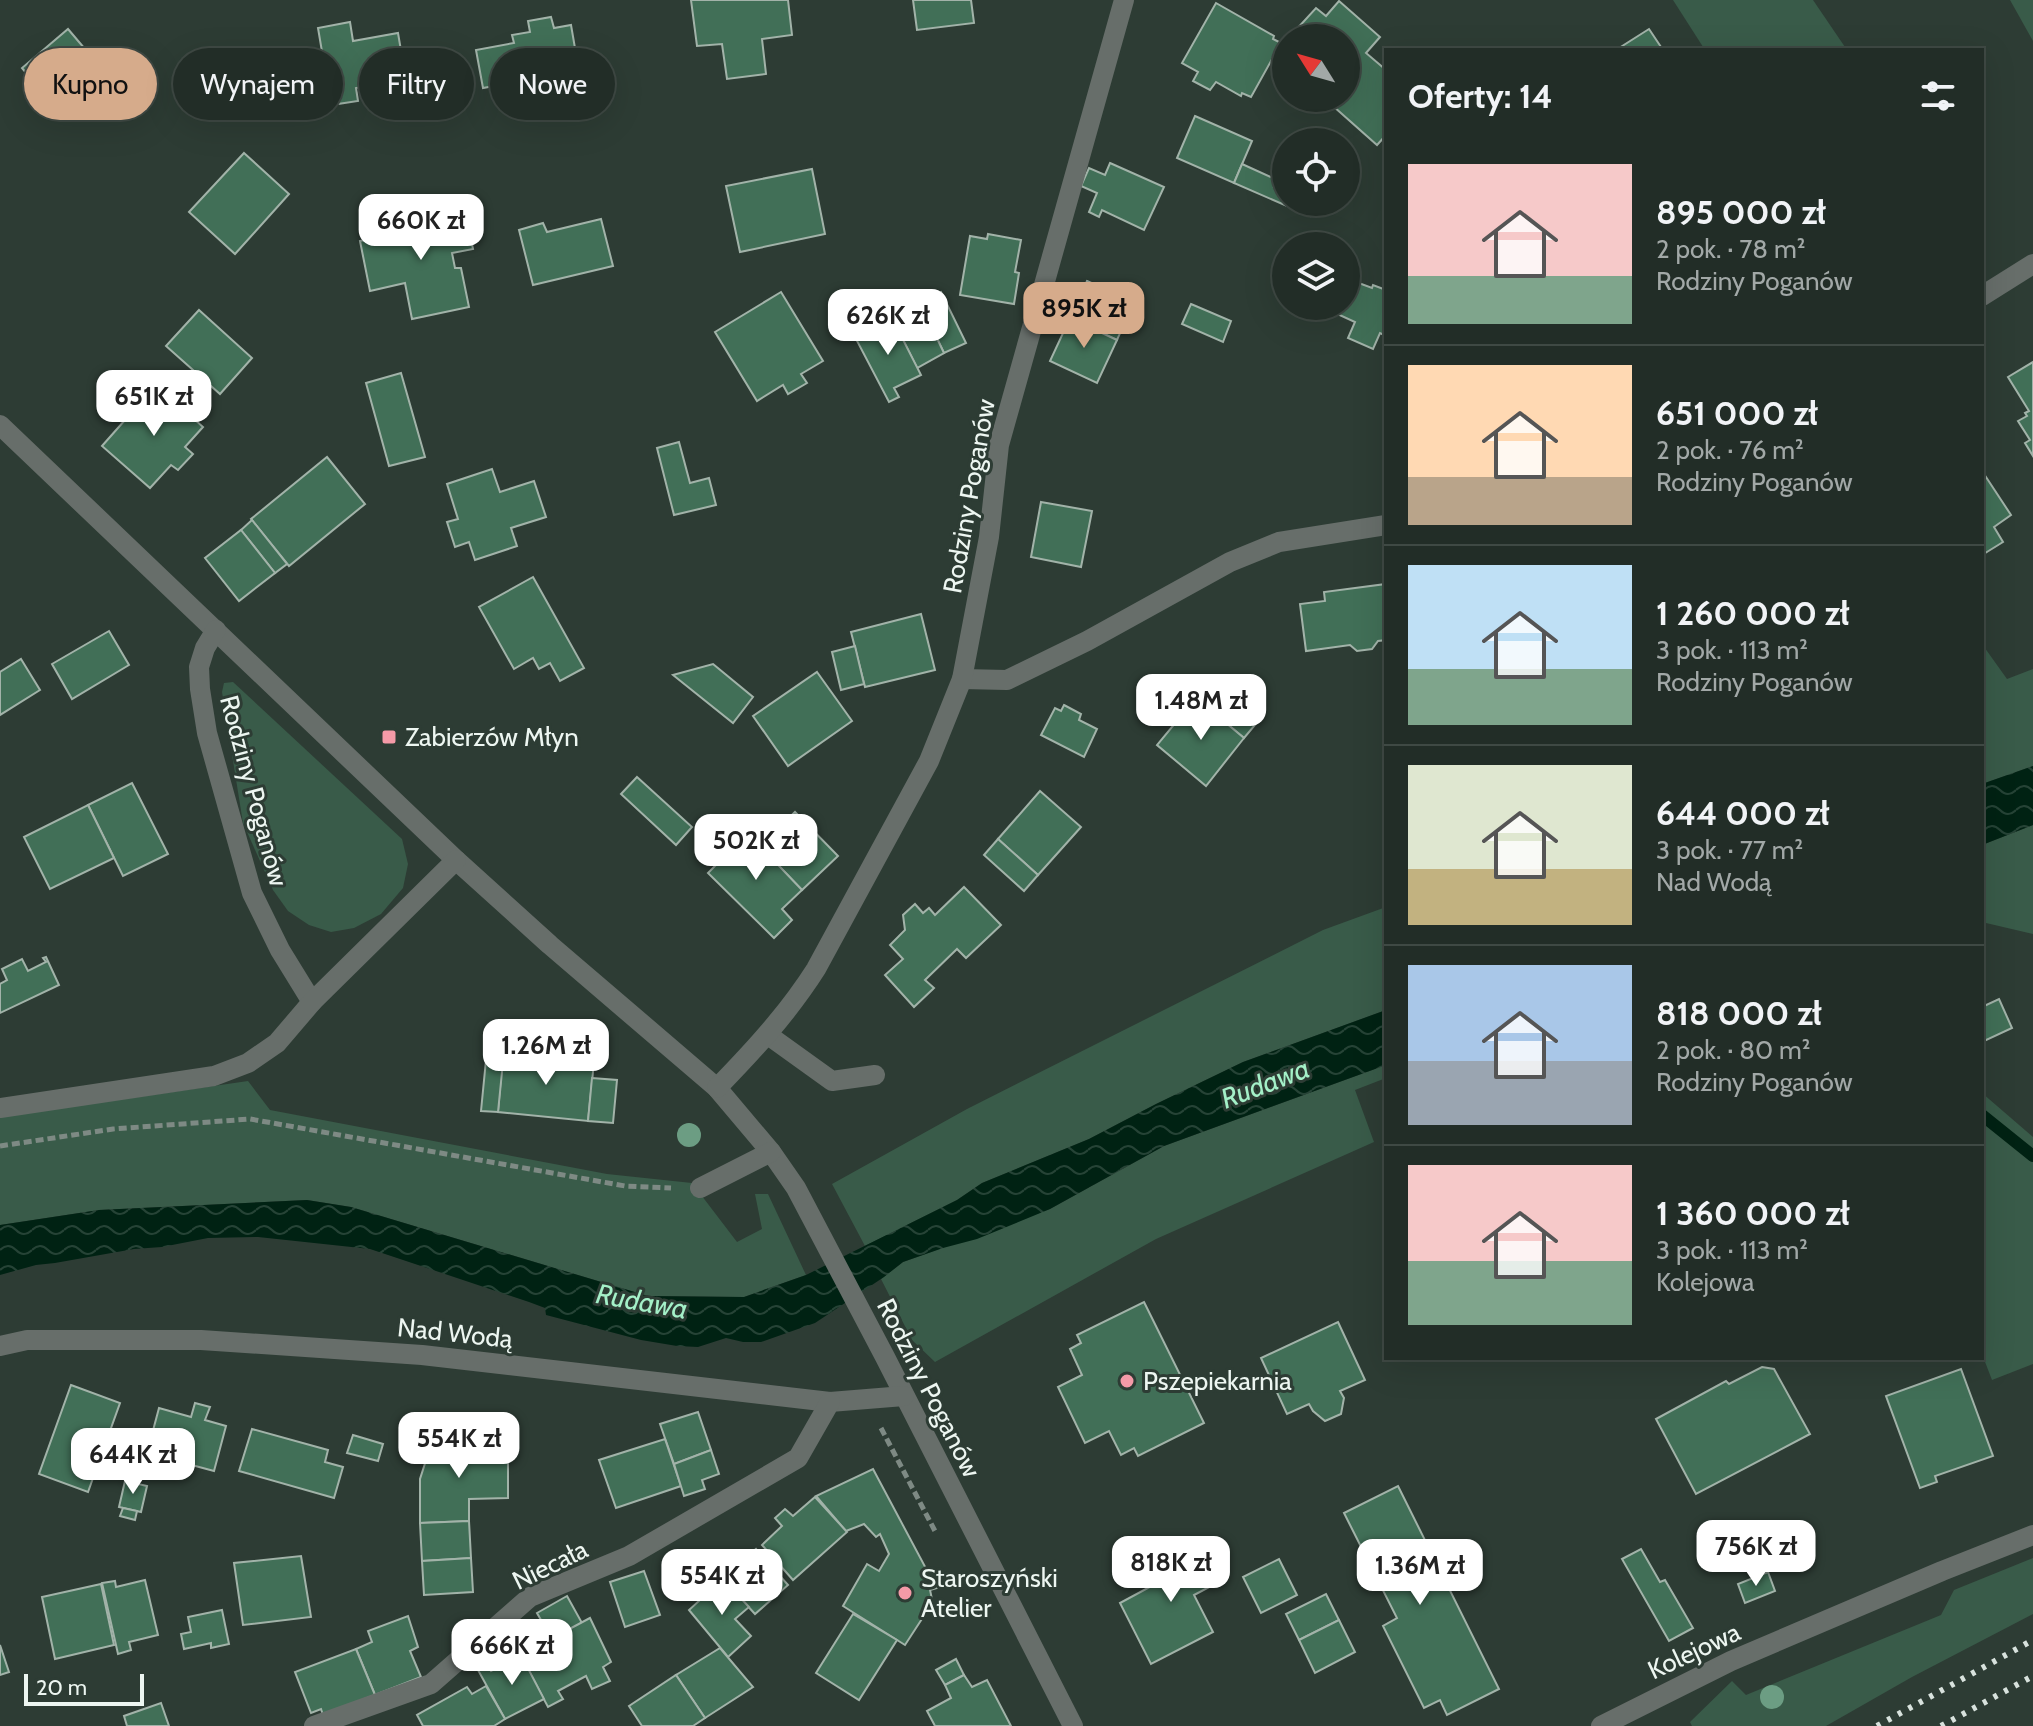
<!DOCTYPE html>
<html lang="pl">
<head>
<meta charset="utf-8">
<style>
  :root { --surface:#222d27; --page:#2a352f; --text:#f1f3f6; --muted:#a2a8a7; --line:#3f4944; --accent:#d6ab8b }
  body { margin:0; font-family:Cabin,sans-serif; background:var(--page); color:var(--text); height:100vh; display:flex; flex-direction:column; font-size:30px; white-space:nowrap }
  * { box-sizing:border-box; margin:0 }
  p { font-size:26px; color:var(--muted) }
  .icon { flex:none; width:44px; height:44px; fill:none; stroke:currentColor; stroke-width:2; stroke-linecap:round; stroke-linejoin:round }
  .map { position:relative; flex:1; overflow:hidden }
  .sheet { position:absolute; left:1384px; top:48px; width:600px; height:1312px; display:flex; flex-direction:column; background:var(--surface); border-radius:0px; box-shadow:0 8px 32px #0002,0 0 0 2px var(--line) }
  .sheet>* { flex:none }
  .banner { position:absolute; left:24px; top:48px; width:760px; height:72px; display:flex; gap:16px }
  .needle { width:52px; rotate:307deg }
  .controls { position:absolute; left:1272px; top:24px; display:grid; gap:16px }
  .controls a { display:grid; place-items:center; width:88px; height:88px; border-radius:50%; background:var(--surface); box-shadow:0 8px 32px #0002,0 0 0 2px var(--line); font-size:40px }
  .scale { position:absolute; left:24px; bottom:20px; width:120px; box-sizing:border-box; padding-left:8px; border:4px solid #edf6f1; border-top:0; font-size:22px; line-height:28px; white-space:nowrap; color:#edf6f1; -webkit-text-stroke:6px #2d3c34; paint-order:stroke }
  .price { position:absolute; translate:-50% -68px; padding:0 18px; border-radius:16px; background:#fff; color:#222; font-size:26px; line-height:52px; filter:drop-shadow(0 2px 4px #0008) }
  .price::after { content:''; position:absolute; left:50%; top:48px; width:24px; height:18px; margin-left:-12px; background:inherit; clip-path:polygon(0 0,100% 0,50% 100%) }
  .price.selected { background:var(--accent); color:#111 }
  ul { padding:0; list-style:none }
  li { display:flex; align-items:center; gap:24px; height:200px; padding:0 24px }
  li+li { border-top:2px solid var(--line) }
  li span { display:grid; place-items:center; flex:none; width:224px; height:160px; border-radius:0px; color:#555 }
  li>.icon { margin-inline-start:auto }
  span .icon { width:96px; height:96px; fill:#fffc; stroke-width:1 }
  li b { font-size:34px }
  h2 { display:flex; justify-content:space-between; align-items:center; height:96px; padding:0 24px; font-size:34px }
  .chip { padding:0 28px; border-radius:36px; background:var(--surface); box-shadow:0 8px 32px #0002,0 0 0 2px var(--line); font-size:28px; line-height:72px }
  .chip.selected { background:var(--accent); color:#111 }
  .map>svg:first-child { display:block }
  .grass { fill:#395b49 }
  .water { fill:url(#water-waves) }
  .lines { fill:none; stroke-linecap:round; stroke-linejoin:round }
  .stream { stroke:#002213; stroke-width:12 }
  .building { fill:#416f57; stroke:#a2b3a9; stroke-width:2 }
  .path { stroke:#7e8a84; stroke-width:5; stroke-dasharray:8 4; stroke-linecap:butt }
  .minor { stroke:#676e6a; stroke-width:20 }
  .rail { stroke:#d8e2dd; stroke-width:6; stroke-dasharray:4 8; stroke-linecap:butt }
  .tree { fill:#6c9d83 }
  .poi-dot { fill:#f49aa7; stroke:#2d3c34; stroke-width:3 }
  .labels { text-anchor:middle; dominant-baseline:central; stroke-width:6; stroke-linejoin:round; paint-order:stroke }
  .street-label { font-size:26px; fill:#edf6f1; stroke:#2d3c34 }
  .poi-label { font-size:26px; fill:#edf6f1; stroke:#2d3c34; text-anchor:start }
  .water-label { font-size:28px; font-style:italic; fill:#a4f0c8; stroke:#2d3c34 }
</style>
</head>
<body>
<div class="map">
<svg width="2033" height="1726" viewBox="0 0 2033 1726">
  <defs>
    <pattern id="water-waves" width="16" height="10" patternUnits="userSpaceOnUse" patternTransform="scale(2)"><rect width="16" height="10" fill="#002213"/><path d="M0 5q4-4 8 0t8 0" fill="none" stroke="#264336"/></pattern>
  </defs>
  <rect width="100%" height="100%" fill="#2d3c34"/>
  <g class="grass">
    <path d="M1673,0h140l34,50h-142z"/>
    <path d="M2010,0h23v41z"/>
    <path d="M1982,644l25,35 26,-10v97l-51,18z"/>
    <path d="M233,682l169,157 6,25 -5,24 -22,26 -27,14 -23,4 -22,-7 -21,-14 -15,-21 -30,-67 -21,-131 2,-9z"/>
    <path d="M2033,825v109l-47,-11 -4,1v-79z"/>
    <path d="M1386,907v103l-143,52 -87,42 -67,35 -107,44 -25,17 -92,46 -33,-62 135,-75 356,-179z"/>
    <path d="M1386,1065v13l-31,12 19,52 -218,97 -221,123 -23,-22 -31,-61 22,-17 147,-53 114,-63z"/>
    <path d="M248,1081l22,29 337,64 85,9 45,59 25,-13 -7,-35h13l38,81 -62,22 -96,-1 -297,-89 -44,-7 -208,10 -99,15v-108z"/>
    <path d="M1982,1093l51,44v227l-41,16 -10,-26z"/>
    <path d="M2033,1558v56l-121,63 -86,49h-134l-2,-4 42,-41 14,14 195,-80 13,-25z"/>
  </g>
  <g class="water">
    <path d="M2033,766v59l-51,20v-61z"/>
    <path d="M1386,1010v55l-222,81 -114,63 -73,30 -34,9 -40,14 -19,15 -69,46 -54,19h-18l-17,-4 -28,9 -21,-1 -36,-6 -95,-25 -1,-7 -16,-6 -159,-53 -112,-12 -50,1 -46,9 -28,2 -79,14 -19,2 -36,10v-50l99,-15 208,-10 44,7 297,89 96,1 62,-22 151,-75 25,-17 107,-44 67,-35 87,-42z"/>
  </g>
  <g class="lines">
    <path class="stream" d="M1982,1115l51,41"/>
  </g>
  <g class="building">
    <path d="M691,0h97l4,35 -30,4 4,35 -39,5 -5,-35 -25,2z"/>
    <path d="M913,0h58l3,23 -57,7z"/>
    <path d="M1339,1l41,36 -14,16 20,17v65l-9,10 -53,-47h22v-60h-43l-8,-7 21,-23 10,8z"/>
    <path d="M1216,3l58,33 -1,3 8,4 -30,54 -9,-4 -1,3 -25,-14 -6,8 -17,-9 5,-9 -16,-9z"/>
    <path d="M551,17l3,11 17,-3 9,52 -17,3 -6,10 -8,1 -9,-6 -17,3 -2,-7 -38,7 -7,-38 38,-7 -2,-8 18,-3 -2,-11z"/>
    <path d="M350,22l3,19 45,-8 8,47 -50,8 2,13 -27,4 -13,-77z"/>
    <path d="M68,29l39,46 -46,39 -39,-46z"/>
    <path d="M1649,29l14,21h-47z"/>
    <path d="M1195,116l57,25 -18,42 -57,-25z"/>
    <path d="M244,153l45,41 -54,60 -46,-42z"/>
    <path d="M1110,163l54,24 -20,43 -42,-20 -3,7 -10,-5 8,-19 -16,-7 8,-18 16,7z"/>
    <path d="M1242,164l35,16 -3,7 6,2 2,-6 4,1v18h30l-6,14 -76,-33z"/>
    <path d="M812,169l13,65 -85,18 -14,-66z"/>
    <path d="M465,210l8,39 -21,4 3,15h6l8,39 -57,12 -7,-36 -35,8 -10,-50 19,-4 -2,-9z"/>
    <path d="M601,219l12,47 -80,19 -14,-55 24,-7 4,9z"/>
    <path d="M988,234l33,6 -6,32 4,1 -5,31 -54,-9 10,-59 17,3z"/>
    <path d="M1348,279l24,9 1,-3 13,5v46l-6,-3 -7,16 -25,-11 7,-16 -22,-10 3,-6h10v-22z"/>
    <path d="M1087,281l47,21 -17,38 -47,-22z"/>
    <path d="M781,292l42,69 -22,13 6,9 -19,11 -5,-9 -26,16 -42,-69z"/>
    <path d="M941,292l25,51 -22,10 -12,-25 7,-4 -13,-24z"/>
    <path d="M926,300l13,24 -7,4 12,25 -27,15 -25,-50z"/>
    <path d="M1191,304l40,17 -8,21 -41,-18z"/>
    <path d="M199,310l53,48 -32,36 -54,-48z"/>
    <path d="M892,318l29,57 -27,13 5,9 -10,5 -34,-65z"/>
    <path d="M1070,318l47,22 -20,43 -47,-22z"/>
    <path d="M2033,362v94l-8,-13 5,-3 -12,-19 9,-5 -2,-3 4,-2 -21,-34z"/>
    <path d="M401,373l24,84 -36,9 -23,-83z"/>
    <path d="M156,385l47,42 -18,20 8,7 -15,16 -7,-5 -21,23 -48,-42z"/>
    <path d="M679,442l11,41 19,-5 7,27 -42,10 -17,-67z"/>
    <path d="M327,457l38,47 -76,62 -38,-47z"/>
    <path d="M492,469l8,23 34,-11 12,36 -35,11 6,18 -42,14 -6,-18 -14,5 -8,-25 11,-3 -11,-35z"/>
    <path d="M1986,477l25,38 -17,12 9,15 -21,13v-75z"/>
    <path d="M1041,502l51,9 -11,56 -50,-10z"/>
    <path d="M252,520l35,44 -12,9 -34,-43z"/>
    <path d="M241,530l34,43 -36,28 -34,-43z"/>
    <path d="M533,577l51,91 -24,13 -10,-18 -11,6 -6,-11 -19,11 -35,-62z"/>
    <path d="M1386,584v56l-8,1 -6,8 -15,2 -7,-6 -44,6 -6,-47 25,-3 -1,-9z"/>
    <path d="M921,614l14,56 -70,17 -14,-55z"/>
    <path d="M109,631l20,34 -57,34 -20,-35z"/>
    <path d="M855,646l9,38 -23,6 -9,-38z"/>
    <path d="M21,659l19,31 -40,25v-43z"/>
    <path d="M713,664l40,33 -20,26 -60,-48z"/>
    <path d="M817,672l35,49 -64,45 -35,-50z"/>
    <path d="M1219,685l41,34 -16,19 -41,-34z"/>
    <path d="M1196,698l48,40 -38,48 -49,-41z"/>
    <path d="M1064,705l17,9 -2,6 18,9 -13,28 -43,-22 14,-27 6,3z"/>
    <path d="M637,777l55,50 -16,18 -55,-51z"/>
    <path d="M132,783l36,71 -45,22 -35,-71z"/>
    <path d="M1040,791l41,36 -43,48 -40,-36z"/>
    <path d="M88,805l26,53 -64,31 -26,-52z"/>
    <path d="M795,812l43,44 -36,34 -42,-44z"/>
    <path d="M737,825l22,23 1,-2 42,44 -20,19 10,11 -18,18 -66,-65 23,-23 -10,-10z"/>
    <path d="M998,839l40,36 -14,16 -40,-36z"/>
    <path d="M964,887l37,38 -35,33 -9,-9 -32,31 9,8 -20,19 -29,-32 18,-16 -13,-14 15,-15 -2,-15 12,-11 8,9 6,-5 6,7z"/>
    <path d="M46,957l13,28 -59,28v-29l7,-4 -5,-11 20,-10 6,12 18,-9 -3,-4z"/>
    <path d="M1999,999l13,29 -30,14v-35z"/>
    <path d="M503,1053l91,9 -6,59 -90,-9z"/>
    <path d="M486,1060l17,2 -5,50 -17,-1z"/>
    <path d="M592,1078l25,2 -4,43 -25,-2z"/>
    <path d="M1144,1302l60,121 -66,33 -4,-8 -13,7 -12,-24 -24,12 -27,-56 24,-12 -12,-26 11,-6 -4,-8z"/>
    <path d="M1338,1322l27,58 -25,11 4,7 -3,16 -16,7 -12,-10 -4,-7 -22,10 -26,-56z"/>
    <path d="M1762,1367l12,2 36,65 -114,60 -40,-75 70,-38 3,3z"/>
    <path d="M1961,1369l32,87 -58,20 2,6 -17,6 -34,-92z"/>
    <path d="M71,1385l49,18 -32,89 -49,-18z"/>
    <path d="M195,1403l15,4 -5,13 21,6 -12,45 -67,-18 12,-45 32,9z"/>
    <path d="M698,1412l13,38 -37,14 -14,-40z"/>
    <path d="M252,1429l76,21 -3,12 18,5 -9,31 -95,-27z"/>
    <path d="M353,1435l30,9 -5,17 -31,-8z"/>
    <path d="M438,1437h44v24l26,1v36l-39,1v22l-49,2v-44l10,-31h9z"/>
    <path d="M665,1439l16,47 -65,22 -17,-48z"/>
    <path d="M711,1450l8,24 -17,6 3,9 -21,7 -10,-32z"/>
    <path d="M873,1469l58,109 7,-1 2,10 -10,3 3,14 -2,1 -26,40 -62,-39 24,-42 12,7 10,-17 -9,-20 -4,3 -12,-13 -18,7 -30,-35z"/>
    <path d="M125,1481l22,5 -6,26 -22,-5z"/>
    <path d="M1398,1486l101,203 -52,26 -7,-15 -16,8 -41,-82 14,-8 -53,-105z"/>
    <path d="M815,1497l32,35 -54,48 -31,-35 20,-19 -7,-8 10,-9 8,7z"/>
    <path d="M123,1508l14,3 -2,9 -15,-4z"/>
    <path d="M469,1521l2,37 -49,3 -2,-38z"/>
    <path d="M1192,1540l23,44 -21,11 19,37 -62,32 -31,-61 39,-21 -8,-17 -10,5 -1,-3z"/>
    <path d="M756,1549l32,36 -33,29 -32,-35 8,-7 -7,-7 9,-9 7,7z"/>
    <path d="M1641,1549l19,33 5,-2 28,48 -24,13 -47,-82z"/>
    <path d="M301,1556l10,61 -68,8 -9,-62z"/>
    <path d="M471,1558l2,34 -49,3 -2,-34z"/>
    <path d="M1279,1559l18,36 -36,18 -18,-36z"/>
    <path d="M644,1571l16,44 -35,12 -15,-45z"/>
    <path d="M1768,1572l7,19 -30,12 -7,-19z"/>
    <path d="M723,1579l26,28 -14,12 16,17 -23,21 -39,-47z"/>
    <path d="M145,1580l13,55 -29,7 2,8 -13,4 -16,-71 13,-2 1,6z"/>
    <path d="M101,1584l13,61 -59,14 -13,-62z"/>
    <path d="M1326,1594l13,26 -40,20 -13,-26z"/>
    <path d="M567,1596l15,27 -30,16 -15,-26z"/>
    <path d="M222,1610l7,34 -18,4v-5l-27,6 -3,-15 10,-2 -3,-15z"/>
    <path d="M853,1614l44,26 -38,60 -43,-27z"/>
    <path d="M408,1616l10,31 -8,4 11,26 -46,18 -19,-46 16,-7 -4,-11z"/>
    <path d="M590,1618l21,44 -8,5 7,14 -18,8 -6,-13 -28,15 5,8 -15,8 -35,-66 13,-7 8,14z"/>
    <path d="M1339,1620l16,32 -40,21 -16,-33z"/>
    <path d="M0,1645l9,27 -9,3z"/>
    <path d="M720,1648l33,39 -48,31 -29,-43z"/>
    <path d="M356,1649l19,46 -52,20 -2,-6 -10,4 -16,-41z"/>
    <path d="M521,1655l23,44 -39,20 -27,-49 9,-4 4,5z"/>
    <path d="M956,1659l8,16 -19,10 -9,-15z"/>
    <path d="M676,1675l29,43 -12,8h-51l-13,-20z"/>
    <path d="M964,1675l8,12 15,-7 24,46h-76l-8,-15 24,-13 -6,-13z"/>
    <path d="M486,1686l19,33 -11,7h-71l-6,-11 50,-28 5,7z"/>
    <path d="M161,1703l8,23h-42l-3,-10z"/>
  </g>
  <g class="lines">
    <g class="path">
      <path d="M0,1146l113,-17 137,-10 375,67 46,2"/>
      <path d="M881,1428l55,105"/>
    </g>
    <g class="minor">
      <path d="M1982,296l51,-32"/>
      <path d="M0,425l456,435 94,85 167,143 54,64 25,36 89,169 188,369"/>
      <path d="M216,630l-11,18 -6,19 1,22 7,44 45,160 28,57 32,52"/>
      <path d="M962,679l45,1 80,-39 143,-79 49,-20 107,-17"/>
      <path d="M768,1035l64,46 43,-6"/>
      <path d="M717,1088c37,-38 71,-75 99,-119l113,-208 33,-82 27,-142 10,-92 125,-445"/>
      <path d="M0,1108l214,-32 34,-13 29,-20 35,-41 144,-142"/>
      <path d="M700,1188l71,-36"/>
      <path d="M0,1346l27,-6h174l221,15 408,47 74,-6"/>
      <path d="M314,1726l117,-42 99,-87 99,-41 169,-98 32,-56"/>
      <path d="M1601,1726l130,-65 211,-90 91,-36"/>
    </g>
    <g class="rail">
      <path d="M1877,1726l156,-86"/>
      <path d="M1941,1726l92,-50"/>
    </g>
  </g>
  <g class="tree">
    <circle cx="689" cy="1135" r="12"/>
    <circle cx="1772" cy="1697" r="12"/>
  </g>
  <g class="poi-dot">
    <rect x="381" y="729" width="16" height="16" rx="4"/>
    <circle cx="1127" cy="1381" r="8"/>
    <circle cx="905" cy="1593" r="8"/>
  </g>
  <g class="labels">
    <g class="street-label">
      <text transform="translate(969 496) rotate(-80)">Rodziny Poganów</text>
      <text transform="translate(254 791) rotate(75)">Rodziny Poganów</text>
      <text transform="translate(455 1333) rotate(6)">Nad Wodą</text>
      <text transform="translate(929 1388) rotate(63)">Rodziny Poganów</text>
      <text transform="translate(550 1565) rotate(-26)">Niecała</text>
      <text transform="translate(1694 1651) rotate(-25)">Kolejowa</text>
    </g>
    <g class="poi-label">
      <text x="405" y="737">Zabierzów Młyn</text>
      <text x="1143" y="1381">Pszepiekarnia</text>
      <text x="921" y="1578">Staroszyński<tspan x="921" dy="30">Atelier</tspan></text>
    </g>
    <g class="water-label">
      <text transform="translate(1265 1083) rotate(-21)">Rudawa</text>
      <text transform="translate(642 1301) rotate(10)">Rudawa</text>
    </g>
  </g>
</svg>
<div class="controls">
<a><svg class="needle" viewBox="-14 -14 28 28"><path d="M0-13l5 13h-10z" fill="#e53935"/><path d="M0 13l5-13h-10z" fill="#a2a8a7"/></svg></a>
<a><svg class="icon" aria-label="locate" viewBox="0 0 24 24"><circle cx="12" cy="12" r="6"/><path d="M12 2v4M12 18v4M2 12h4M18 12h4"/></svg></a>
<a><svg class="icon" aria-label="layers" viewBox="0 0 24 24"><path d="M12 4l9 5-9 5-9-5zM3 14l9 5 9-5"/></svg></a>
</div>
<div class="scale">20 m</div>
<b class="price" style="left:421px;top:262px">660K zł</b>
<b class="price selected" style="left:1084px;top:350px">895K zł</b>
<b class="price" style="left:888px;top:357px">626K zł</b>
<b class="price" style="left:154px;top:438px">651K zł</b>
<b class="price" style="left:1201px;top:742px">1.48M zł</b>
<b class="price" style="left:756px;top:882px">502K zł</b>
<b class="price" style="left:546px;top:1087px">1.26M zł</b>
<b class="price" style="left:459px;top:1480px">554K zł</b>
<b class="price" style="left:133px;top:1496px">644K zł</b>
<b class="price" style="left:1756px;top:1588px">756K zł</b>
<b class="price" style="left:1171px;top:1604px">818K zł</b>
<b class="price" style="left:1420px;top:1607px">1.36M zł</b>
<b class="price" style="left:722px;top:1617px">554K zł</b>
<b class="price" style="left:512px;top:1687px">666K zł</b>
<div class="banner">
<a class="chip selected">Kupno</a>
<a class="chip">Wynajem</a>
<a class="chip">Filtry</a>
<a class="chip">Nowe</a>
</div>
<section class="sheet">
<h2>Oferty: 14<svg class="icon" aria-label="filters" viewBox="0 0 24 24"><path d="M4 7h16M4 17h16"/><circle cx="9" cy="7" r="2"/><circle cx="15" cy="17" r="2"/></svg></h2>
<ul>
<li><span style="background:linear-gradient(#f6c9c9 70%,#7fa58c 0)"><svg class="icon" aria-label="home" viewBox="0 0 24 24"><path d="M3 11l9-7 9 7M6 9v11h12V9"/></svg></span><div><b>895 000 zł</b><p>2 pok. · 78 m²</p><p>Rodziny Poganów</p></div></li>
<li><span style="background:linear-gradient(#ffd9b3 70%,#b9a48a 0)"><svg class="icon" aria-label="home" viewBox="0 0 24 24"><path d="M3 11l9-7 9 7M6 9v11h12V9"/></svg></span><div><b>651 000 zł</b><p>2 pok. · 76 m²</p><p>Rodziny Poganów</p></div></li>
<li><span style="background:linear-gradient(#bfe0f5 65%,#7fa58c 0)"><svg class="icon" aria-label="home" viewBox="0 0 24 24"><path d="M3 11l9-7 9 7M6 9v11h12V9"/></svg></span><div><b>1 260 000 zł</b><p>3 pok. · 113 m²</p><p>Rodziny Poganów</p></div></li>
<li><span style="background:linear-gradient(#dfe7d0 65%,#c2b280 0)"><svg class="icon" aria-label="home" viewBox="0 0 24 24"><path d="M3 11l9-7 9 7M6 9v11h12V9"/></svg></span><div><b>644 000 zł</b><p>3 pok. · 77 m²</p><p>Nad Wodą</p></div></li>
<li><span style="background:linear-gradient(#a9c7e8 60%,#9aa5b1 0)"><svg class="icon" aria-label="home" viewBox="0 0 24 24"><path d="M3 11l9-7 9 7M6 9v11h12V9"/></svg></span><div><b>818 000 zł</b><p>2 pok. · 80 m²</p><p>Rodziny Poganów</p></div></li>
<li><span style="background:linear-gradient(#f6c9c9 60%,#7fa58c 0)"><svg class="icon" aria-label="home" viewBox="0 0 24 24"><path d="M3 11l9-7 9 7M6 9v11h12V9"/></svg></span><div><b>1 360 000 zł</b><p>3 pok. · 113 m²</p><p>Kolejowa</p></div></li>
</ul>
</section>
</div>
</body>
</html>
